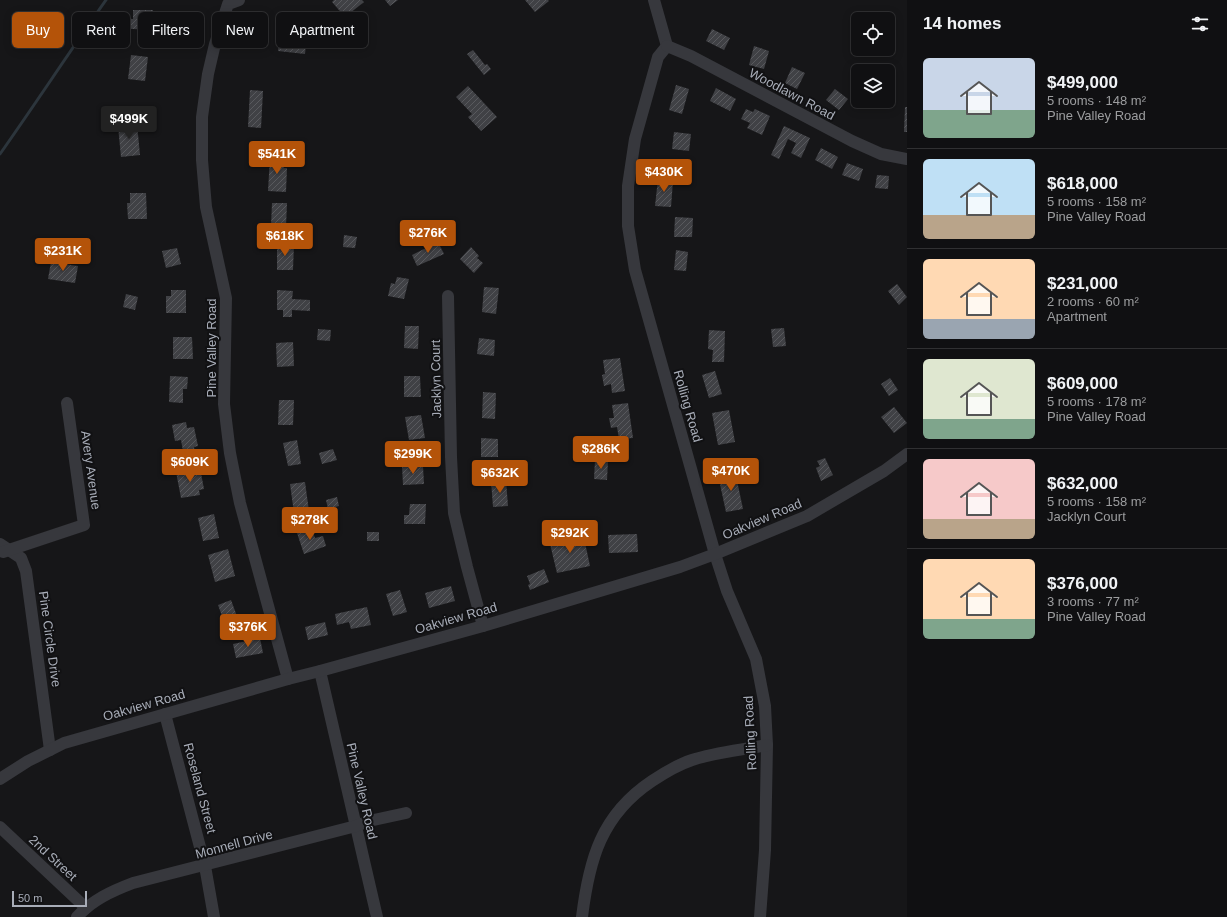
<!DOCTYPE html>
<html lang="en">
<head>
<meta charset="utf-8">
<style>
  :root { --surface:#101012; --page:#1e1e20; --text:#f1f3f6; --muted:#9c9d9f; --line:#303032; --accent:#b45309 }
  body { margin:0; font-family:Helvetica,sans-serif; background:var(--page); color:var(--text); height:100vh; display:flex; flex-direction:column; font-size:15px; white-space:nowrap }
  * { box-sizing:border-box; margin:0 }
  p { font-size:13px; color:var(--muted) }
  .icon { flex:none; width:22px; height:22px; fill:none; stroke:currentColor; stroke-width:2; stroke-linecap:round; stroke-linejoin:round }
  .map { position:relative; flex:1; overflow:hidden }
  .details { display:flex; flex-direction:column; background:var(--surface); width:320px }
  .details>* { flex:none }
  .guide { position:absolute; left:12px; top:12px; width:380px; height:36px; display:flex; gap:8px }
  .controls { position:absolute; left:851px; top:12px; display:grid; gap:8px }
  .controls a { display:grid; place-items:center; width:44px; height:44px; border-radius:6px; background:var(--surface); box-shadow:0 2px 10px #0003,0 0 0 1px var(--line); font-size:20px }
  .scale { position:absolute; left:12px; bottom:10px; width:75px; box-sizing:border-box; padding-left:4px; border:2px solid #a8adb8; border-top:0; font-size:11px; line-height:14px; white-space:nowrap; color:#a8adb8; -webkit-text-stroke:3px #111113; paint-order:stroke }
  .price { position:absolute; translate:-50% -34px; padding:0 9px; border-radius:4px; background:var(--accent); color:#fff; font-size:13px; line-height:26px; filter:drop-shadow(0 1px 2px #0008) }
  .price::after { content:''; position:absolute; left:50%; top:24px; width:12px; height:9px; margin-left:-6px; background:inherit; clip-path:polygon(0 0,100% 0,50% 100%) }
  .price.on { background:#222; color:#fff }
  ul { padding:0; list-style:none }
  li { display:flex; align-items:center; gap:12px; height:100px; padding:0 16px }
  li+li { border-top:1px solid var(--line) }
  li span { display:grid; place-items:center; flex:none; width:112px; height:80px; border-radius:6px; color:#555 }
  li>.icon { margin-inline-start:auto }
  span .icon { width:48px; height:48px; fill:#fffc; stroke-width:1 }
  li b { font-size:17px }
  h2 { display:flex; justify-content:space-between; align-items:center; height:48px; padding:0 16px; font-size:17px }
  .chip { padding:0 14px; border-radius:6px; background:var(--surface); box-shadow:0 2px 10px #0003,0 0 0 1px var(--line); font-size:14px; line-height:36px }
  .chip.on { background:var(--accent); color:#fff }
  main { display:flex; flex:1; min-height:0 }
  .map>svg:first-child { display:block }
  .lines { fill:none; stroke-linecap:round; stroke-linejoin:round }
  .stream { stroke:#2c353c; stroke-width:3 }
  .building { fill:url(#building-hatch) }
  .minor { stroke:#37383d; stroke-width:12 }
  .labels { text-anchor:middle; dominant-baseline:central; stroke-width:4; stroke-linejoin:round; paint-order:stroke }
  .street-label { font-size:13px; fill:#a8adb8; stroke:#111113 }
</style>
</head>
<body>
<main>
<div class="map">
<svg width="907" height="917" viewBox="0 0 907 917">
  <defs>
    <pattern id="building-hatch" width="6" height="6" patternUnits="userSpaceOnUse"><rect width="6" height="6" fill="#404145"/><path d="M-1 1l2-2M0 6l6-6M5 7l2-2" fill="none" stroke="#595a5e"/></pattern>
  </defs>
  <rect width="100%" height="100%" fill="#161618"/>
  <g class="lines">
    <path class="stream" d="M0,154c36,-51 70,-103 106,-154"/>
  </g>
  <g class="building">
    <path d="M334,0h28l2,2 -19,15 -13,-15z"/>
    <path d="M385,0h13l-8,6z"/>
    <path d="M525,0h23l1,1 -14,11z"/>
    <path d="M133,10h20l-1,20 -37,-2 1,-10 17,1z"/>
    <path d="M293,26l15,2 -3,26 -27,-3 2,-15 12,1z"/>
    <path d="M712,29l18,9 -6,12 -18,-9z"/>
    <path d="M754,46l15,5 -5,18 -15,-4z"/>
    <path d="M473,50l12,15 2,-1 4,5 -7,6 -17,-21z"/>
    <path d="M131,55l17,2 -3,24 -17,-2z"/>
    <path d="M792,67l13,6 -8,16 -12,-6z"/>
    <path d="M676,85l13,4 -7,25 -13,-4z"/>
    <path d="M468,86l29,31 -16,14 -13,-14 4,-3 -16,-17z"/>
    <path d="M716,88l20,11 -6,12 -20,-10z"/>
    <path d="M835,89l13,10 -9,11 -13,-10z"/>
    <path d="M250,90l13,1 -2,37 -13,-1z"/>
    <path d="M905,107h2v25h-3z"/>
    <path d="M746,109l7,3 2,-3 15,7 -8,19 -15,-7 3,-5 -9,-4z"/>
    <path d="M137,124l3,31 -19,2 -3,-31z"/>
    <path d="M784,126l26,12 -9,20 -10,-5 5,-10 -8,-4 -9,20 -8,-4z"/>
    <path d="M674,132l17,2 -2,17 -17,-2z"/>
    <path d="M821,148l17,9 -6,12 -17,-9z"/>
    <path d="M270,157l15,1 -1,10h3l-1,24 -18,-1z"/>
    <path d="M847,163l16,6 -4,12 -17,-6z"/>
    <path d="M877,175l12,1 -1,13 -13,-1z"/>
    <path d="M658,179l15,2 -2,26 -16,-1z"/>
    <path d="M130,193h16l1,26h-19l-1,-16h3z"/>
    <path d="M272,203h15l-1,24 -15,-1z"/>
    <path d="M675,217l18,1 -1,19h-18z"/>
    <path d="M344,235l13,2 -2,11 -12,-1z"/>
    <path d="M438,242l6,12 -27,12 -5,-11z"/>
    <path d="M277,244h17l-1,26h-16z"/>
    <path d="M471,247l8,9 -2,2 6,5 -9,10 -14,-14z"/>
    <path d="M177,248l4,16 -15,4 -4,-17z"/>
    <path d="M676,250l12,2 -2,19 -12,-1z"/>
    <path d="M51,262l27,4 -3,17 -27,-4z"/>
    <path d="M397,277l12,2 -5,20 -16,-3 3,-13 4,1z"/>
    <path d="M897,284l10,13 -8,8 -11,-14z"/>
    <path d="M484,287l15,1 -3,26 -14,-2z"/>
    <path d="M171,290h15v23h-20v-17h5z"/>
    <path d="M277,290l16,1 -1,8 18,1v11l-18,-1v7h-9v-7h-6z"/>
    <path d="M126,294l12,3 -3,13 -12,-3z"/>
    <path d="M405,326h14l-1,23 -14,-1z"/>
    <path d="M784,328l2,18 -13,1 -2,-18z"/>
    <path d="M318,329l13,1 -1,11 -13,-1z"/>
    <path d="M709,330l16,1 -1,31h-12l1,-12 -5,-1z"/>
    <path d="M173,337h19l1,22h-20z"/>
    <path d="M479,338l16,2 -1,16 -17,-2z"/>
    <path d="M293,342l1,24 -17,1 -1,-24z"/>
    <path d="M620,358l5,33 -13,2 -1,-9 -7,2 -2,-11 3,-1 -2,-14z"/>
    <path d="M715,371l7,23 -13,4 -7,-23z"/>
    <path d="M170,376l18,1 -1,12h-4v14l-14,-1z"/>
    <path d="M404,376h16l1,21h-17z"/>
    <path d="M890,378l8,12 -9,6 -8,-12z"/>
    <path d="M483,392l13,1 -1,26 -13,-1z"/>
    <path d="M279,400h15l-1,25h-15z"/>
    <path d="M628,403l5,35 -14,1 -2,-12 -6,1 -2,-10h5l-2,-13z"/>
    <path d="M894,407l13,16 -13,10 -13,-16z"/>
    <path d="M729,410l6,32 -17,3 -6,-32z"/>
    <path d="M421,415l4,23 -16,2 -4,-23z"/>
    <path d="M186,422l1,6 7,-1 4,19 -4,1 2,8 -12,2 -3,-17 -6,1 -3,-16z"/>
    <path d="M481,438l17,1v18h-17z"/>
    <path d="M297,440l4,24 -13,2 -5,-23z"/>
    <path d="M333,449l4,11 -15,4 -3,-11z"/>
    <path d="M825,458l8,17 -12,6 -5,-13 4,-2 -3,-5z"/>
    <path d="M595,460l13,1 -1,19 -13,-1z"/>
    <path d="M402,466h21l1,18 -21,1z"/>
    <path d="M200,468l4,21 -5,1 1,5 -19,3 -5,-26z"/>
    <path d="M735,471l8,38 -17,3 -8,-37z"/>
    <path d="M506,480l2,26 -15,1 -2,-26z"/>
    <path d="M305,482l4,29 -15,2 -4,-29z"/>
    <path d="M337,497l2,9 -11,3 -2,-9z"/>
    <path d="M410,504h16l-1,20h-21v-9h5z"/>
    <path d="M214,514l5,24 -16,3 -5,-23z"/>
    <path d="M312,529l3,9 8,-2 3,10 -22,8 -7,-21z"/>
    <rect x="367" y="532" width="12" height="9"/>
    <path d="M583,533l7,33 -33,7 -7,-29 23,-5 -1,-3z"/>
    <path d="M637,534l1,18 -29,1 -1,-18z"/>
    <path d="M228,549l7,27 -20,6 -7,-27z"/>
    <path d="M544,569l5,13 -19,8 -2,-5 2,-1 -3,-8z"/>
    <path d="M451,586l4,15 -26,7 -4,-15z"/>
    <path d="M400,590l7,22 -14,4 -7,-22z"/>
    <path d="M231,600l7,19 -13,5 -7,-19z"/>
    <path d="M367,607l4,18 -20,4 -2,-7 -12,3 -2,-11z"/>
    <path d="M325,622l3,13 -20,5 -3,-13z"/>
    <path d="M260,638l3,15 -27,5 -3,-14z"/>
  </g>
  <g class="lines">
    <g class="minor">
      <path d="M239,0l-11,4 -13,40 -7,30 -6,43v43l4,47 20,91 -2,106 6,49 10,50 48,176"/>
      <path d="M654,0l13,46"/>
      <path d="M667,46l-9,11 -23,82 -7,47v40l7,44 80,284 12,37 29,68 9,47 2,39 -2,105 -5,67"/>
      <path d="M667,46l24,10 161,85 29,13 26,5"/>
      <path d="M448,296l3,161 3,56 13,54 16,59"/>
      <path d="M0,544l21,14 5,13 24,179"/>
      <path d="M3,552l81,-27 -17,-122"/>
      <path d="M320,671l57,246"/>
      <path d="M165,714l40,152 9,51"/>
      <path d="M0,779l28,-18 36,-18 224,-64 32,-8 163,-45 197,-59 35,-13 92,-38 77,-45 23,-17"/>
      <path d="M0,827l86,81"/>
      <path d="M77,917c15,-17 35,-26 56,-34l223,-57 13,-5 37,-8"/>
      <path d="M582,917c7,-57 19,-102 70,-136 12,-8 25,-16 40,-21 24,-8 50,-10 75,-15"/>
    </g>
  </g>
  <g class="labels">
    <g class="street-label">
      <text transform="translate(792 94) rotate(28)">Woodlawn Road</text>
      <text transform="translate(211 348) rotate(-90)">Pine Valley Road</text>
      <text transform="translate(436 379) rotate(-91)">Jacklyn Court</text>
      <text transform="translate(688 406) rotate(74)">Rolling Road</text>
      <text transform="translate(91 470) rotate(82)">Avery Avenue</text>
      <text transform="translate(762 519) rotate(-23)">Oakview Road</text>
      <text transform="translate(456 618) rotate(-16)">Oakview Road</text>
      <text transform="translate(50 639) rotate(82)">Pine Circle Drive</text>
      <text transform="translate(144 705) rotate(-16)">Oakview Road</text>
      <text transform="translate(750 733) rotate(-93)">Rolling Road</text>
      <text transform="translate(200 788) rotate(75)">Roseland Street</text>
      <text transform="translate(362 791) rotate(77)">Pine Valley Road</text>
      <text transform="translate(234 844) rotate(-15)">Monnell Drive</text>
      <text transform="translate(53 858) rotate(43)">2nd Street</text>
    </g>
  </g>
</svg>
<div class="controls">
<a><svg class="icon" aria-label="locate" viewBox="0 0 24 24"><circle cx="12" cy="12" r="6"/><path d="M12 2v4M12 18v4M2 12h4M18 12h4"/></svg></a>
<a><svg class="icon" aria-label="layers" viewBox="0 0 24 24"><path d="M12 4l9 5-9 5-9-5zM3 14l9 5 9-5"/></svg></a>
</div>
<div class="scale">50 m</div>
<b class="price on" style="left:129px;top:140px">$499K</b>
<b class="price" style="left:277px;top:175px">$541K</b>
<b class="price" style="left:664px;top:193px">$430K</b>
<b class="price" style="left:428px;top:254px">$276K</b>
<b class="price" style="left:285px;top:257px">$618K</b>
<b class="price" style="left:63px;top:272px">$231K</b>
<b class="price" style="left:601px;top:470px">$286K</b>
<b class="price" style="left:413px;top:475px">$299K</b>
<b class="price" style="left:190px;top:483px">$609K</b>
<b class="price" style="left:731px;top:492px">$470K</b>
<b class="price" style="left:500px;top:494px">$632K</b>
<b class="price" style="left:310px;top:541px">$278K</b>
<b class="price" style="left:570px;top:554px">$292K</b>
<b class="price" style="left:248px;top:648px">$376K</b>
<div class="guide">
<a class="chip on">Buy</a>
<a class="chip">Rent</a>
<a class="chip">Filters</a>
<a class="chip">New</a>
<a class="chip">Apartment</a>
</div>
</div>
<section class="details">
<h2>14 homes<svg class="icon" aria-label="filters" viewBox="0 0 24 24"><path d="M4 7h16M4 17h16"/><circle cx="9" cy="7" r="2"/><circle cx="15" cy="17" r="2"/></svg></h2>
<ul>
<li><span style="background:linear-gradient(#c9d6e8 65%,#7fa58c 0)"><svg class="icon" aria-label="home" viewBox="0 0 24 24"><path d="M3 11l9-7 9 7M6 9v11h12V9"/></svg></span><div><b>$499,000</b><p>5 rooms · 148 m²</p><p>Pine Valley Road</p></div></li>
<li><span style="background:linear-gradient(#bfe0f5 70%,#b9a48a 0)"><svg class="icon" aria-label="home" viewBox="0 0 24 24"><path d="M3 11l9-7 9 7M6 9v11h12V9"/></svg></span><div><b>$618,000</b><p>5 rooms · 158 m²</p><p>Pine Valley Road</p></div></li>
<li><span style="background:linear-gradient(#ffd9b3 75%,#9aa5b1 0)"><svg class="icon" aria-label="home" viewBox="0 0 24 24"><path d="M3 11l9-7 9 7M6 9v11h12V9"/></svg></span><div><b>$231,000</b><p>2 rooms · 60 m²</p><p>Apartment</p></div></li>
<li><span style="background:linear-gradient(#dfe7d0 75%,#7fa58c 0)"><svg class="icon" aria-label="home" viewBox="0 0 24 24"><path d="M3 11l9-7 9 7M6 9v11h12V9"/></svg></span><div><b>$609,000</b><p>5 rooms · 178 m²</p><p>Pine Valley Road</p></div></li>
<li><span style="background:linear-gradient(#f6c9c9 75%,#b9a48a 0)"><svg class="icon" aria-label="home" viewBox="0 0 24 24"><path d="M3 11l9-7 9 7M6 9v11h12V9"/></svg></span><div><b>$632,000</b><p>5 rooms · 158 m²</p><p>Jacklyn Court</p></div></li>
<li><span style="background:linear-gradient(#ffd9b3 75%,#7fa58c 0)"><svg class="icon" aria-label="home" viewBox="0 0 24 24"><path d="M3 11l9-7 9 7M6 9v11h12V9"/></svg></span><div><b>$376,000</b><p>3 rooms · 77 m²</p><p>Pine Valley Road</p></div></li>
</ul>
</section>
</main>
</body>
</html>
